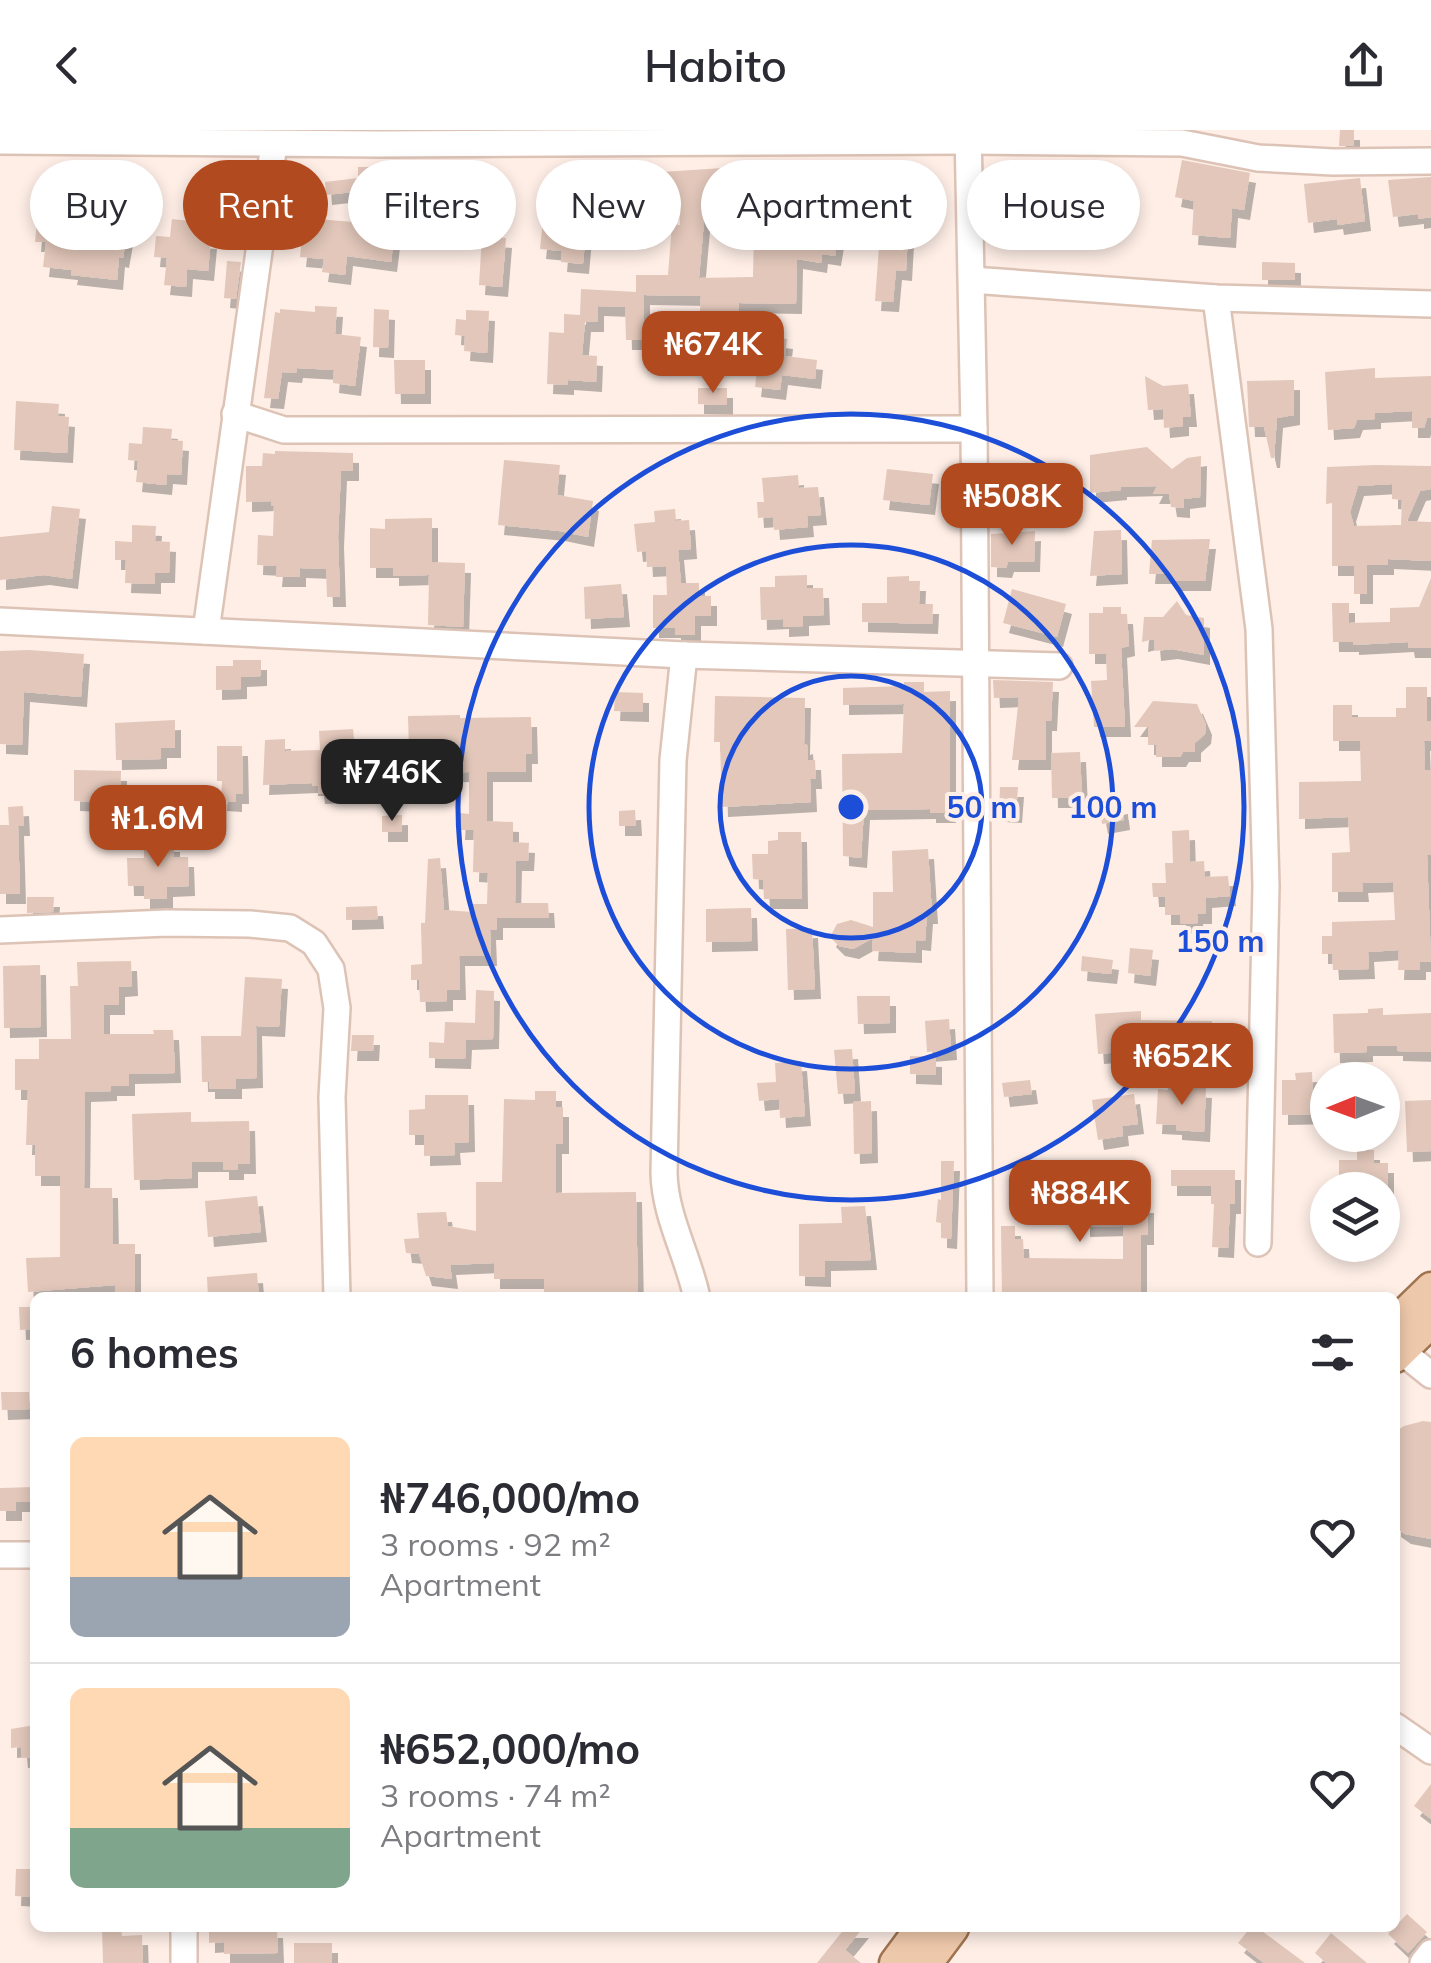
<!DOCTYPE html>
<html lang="en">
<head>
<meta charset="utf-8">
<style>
  :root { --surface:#fff; --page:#f7f7f7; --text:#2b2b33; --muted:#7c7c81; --line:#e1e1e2; --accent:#b14b1f }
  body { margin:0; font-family:Mulish,sans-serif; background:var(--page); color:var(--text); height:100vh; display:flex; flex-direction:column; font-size:38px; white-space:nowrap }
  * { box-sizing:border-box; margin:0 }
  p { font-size:32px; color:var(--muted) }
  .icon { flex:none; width:55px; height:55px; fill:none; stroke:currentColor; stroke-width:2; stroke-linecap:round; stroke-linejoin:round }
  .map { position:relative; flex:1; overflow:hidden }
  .sheet { position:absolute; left:30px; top:1162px; width:1370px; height:640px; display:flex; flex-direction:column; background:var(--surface); border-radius:15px; box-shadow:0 5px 15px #0003 }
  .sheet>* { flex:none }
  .guide { position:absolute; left:30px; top:30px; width:1372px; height:90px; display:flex; gap:20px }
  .needle { width:65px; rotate:269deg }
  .controls { position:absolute; left:1310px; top:932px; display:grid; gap:20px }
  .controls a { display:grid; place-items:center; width:90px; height:90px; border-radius:50%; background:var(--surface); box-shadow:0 5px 15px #0003; font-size:50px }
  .price { position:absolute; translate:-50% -85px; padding:0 22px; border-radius:20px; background:var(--accent); color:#fff; font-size:32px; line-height:65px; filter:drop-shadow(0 2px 5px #0008) }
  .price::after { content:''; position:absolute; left:50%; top:60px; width:30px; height:22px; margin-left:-15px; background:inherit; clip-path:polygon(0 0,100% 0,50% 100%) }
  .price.selected { background:#222; color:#fff }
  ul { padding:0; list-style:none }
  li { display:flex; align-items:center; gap:30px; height:250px; padding:0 40px }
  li+li { border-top:2px solid var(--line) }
  li span { display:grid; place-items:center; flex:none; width:280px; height:200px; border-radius:15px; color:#555 }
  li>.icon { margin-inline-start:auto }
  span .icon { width:120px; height:120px; fill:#fffc; stroke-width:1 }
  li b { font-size:42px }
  h2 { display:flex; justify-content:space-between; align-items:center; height:120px; padding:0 40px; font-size:42px }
  .pill { padding:0 35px; border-radius:45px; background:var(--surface); box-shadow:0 5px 15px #0003; font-size:35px; line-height:90px }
  .pill.selected { background:var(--accent); color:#fff }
  header { display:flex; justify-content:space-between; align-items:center; height:130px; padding:0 40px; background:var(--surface); font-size:45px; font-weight:600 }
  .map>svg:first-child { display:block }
  .building { fill:#e2c7ba; fill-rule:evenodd; filter:url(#shadow) }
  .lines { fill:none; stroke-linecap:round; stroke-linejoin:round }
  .minor-casing { stroke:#ddc3b6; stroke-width:30 }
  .major-casing { stroke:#9f7350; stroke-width:35 }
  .minor { stroke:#fff; stroke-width:25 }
  .major { stroke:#eec8aa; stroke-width:30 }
  .ring { fill:none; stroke:#1d4ed8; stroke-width:5 }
  .centre { fill:#1d4ed8; stroke:#feeee6; stroke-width:5 }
  .ring-label { font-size:30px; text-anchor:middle; font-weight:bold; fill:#1d4ed8; stroke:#feeee6; stroke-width:8; stroke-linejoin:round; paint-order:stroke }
</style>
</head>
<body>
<header><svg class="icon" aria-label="back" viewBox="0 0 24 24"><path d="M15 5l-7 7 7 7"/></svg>Habito<svg class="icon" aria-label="share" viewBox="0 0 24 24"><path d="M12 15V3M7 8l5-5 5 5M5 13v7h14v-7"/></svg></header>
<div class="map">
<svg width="1431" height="1833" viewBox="0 0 1431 1833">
  <defs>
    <filter id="shadow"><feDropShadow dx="6" dy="10" stdDeviation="0" flood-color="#0004"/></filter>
  </defs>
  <rect width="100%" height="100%" fill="#feeee6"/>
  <g class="building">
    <path d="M1340,0h14v16h-15z"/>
    <path d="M1182,30l68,13 -6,37 -12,-2 -2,30 -38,-3 2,-34 -19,-4z"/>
    <path d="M358,37h14v17h11v5l17,2 -9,71 -44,-6 -2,19 -23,-3 2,-13 -24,-2 4,-39 62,5 4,-33 -44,5 -1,-13 33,-4z"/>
    <path d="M738,37l1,20 17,-1v21l-51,3 -6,68 54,-1 1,-43 52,2 2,-10 31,6 -4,24 -13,-2 -1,9 -24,-4 -1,45 -57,-1 -3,30 51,6 -2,17 32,4 -2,19 -33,-4 -2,15 -25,-3 4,-33 -55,-5 1,-12 -7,-1 3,-40 -57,-1v45h-18l-1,-33 -27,-1v16h-13l-3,33 15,1 -1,26 -28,-2v5l-21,-1 2,-52 15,1v-19l16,1 1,-26 55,3v-17h32l4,-51 8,1 -2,-33 -14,1 -2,-21z"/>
    <path d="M1431,47v40l-13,2v-5l-25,3 -5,-37z"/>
    <path d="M1360,48l5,43 -27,4 -1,-6 -29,4 -4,-39z"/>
    <path d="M552,64l37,3 -6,67 -22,-2 1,-11 -22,-2 3,-29 6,1z"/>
    <path d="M901,68h15l-2,26 -14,-1z"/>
    <path d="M50,75l25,3 -2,15 55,7 -5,28 -4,-1 -2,23 -46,-5 1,-5 -29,-3 3,-25h-11l2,-22 11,1z"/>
    <path d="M172,89l28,3 -1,16 12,1 -3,32 -21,-2 -1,18 -22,-2 3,-27 -13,-1 2,-21 14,1z"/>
    <path d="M880,103l28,2 -2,36 -10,-1 -3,32 -18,-1z"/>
    <path d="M482,106l24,2 -4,49 -23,-2z"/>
    <path d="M227,131l14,1 -5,37 -12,-1z"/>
    <path d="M1262,132l33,1v17h-33z"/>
    <path d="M315,176l22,1 -2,27 26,3 -6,49 -22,-3 1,-13 -37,-2 -1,5 -14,-1 -4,27 -14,-1 11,-86 5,1v-4l35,3z"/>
    <path d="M374,179l15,1 -1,38 -15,-1z"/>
    <path d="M466,180l23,1 -2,42 -23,-2 1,-15 -10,-1 1,-16 10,1z"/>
    <path d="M394,230h31v34h-30z"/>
    <path d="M1375,238v10l56,-2v42h-4l-3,10h-12v-17l-37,2v6l-18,1 -3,8 -26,2 -3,-58z"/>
    <path d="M1145,246l18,10 25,-2 3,33h-8v9l-19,2 -1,-19 -15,1z"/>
    <path d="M1294,250v35l-17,3 -3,40h-3l-7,-31h-15l-2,-46z"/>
    <path d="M698,258h29v17l-29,-1z"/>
    <path d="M16,271l43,3 -1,12 11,1 -2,36 -53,-3z"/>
    <path d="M143,297l29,2 -1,11 12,1 -2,34 -14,-1 -1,11 -30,-3 2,-21 -10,-1 1,-17 13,1z"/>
    <path d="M1147,317l25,22 15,-11 14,-2 -1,41 -16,2v9l-13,-1 -2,-13h-16l4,-8 -36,1v3l-31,3v-38z"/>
    <path d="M275,321l78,2v18h-12l-3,66 2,60h-13l-1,-28 -26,-1v9h-24l1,-11 -20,-1 1,-30 15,1 1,-30h-3v-5l-25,1v-36h16l1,-13 12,1z"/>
    <path d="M504,330l56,5 -3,30 36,6 -5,36 -29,-6 -61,-6z"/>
    <path d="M1376,335l55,1v23l-11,2 -13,30 24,1v39l-43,-2v6h-21v29h-13v-28h-22v-63l-6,1 1,-37zM1392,354v15l10,1 -1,25 -47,1 -4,-14 8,-26z"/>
    <path d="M887,339l46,5 -4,31 -46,-5z"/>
    <path d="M798,345l1,13 19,-1 3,28 -14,1 1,11 -34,3 -1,-13 -15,1 -1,-16h7l-2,-24z"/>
    <path d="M52,376l28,3 -8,70 -28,-4 -44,5v-43l49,-5z"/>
    <path d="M675,379l1,12 13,-1 2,29 -13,1 3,33h18v13h12v20h-16v19h-20v-7h-22v-33h14l-1,-29 -19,1 -1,-16 -9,1 -3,-28 21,-2 -1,-11z"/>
    <path d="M432,388v44l33,1 -2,64 -35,-2 1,-50 -36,1v-8h-23v-40l15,1v-10z"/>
    <path d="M132,395l24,1 -1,15 15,1 -1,31h-14v11l-30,-1 1,-23h-11v-19l17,1z"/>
    <path d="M1121,400l1,44 -32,2 4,-45z"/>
    <path d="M1035,401l-1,31h-26l-2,6 -15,-1v-33z"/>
    <path d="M1210,409l-5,42h-34v-7h-22l3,-34z"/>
    <path d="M807,445v13h16l1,27 -21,1v10l-20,1v-8l-22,1 -1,-33h15v-11z"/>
    <path d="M909,446v5h11l-1,23h14l-1,20 -70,-2v-19h25v-26z"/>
    <path d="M1431,448v70h-22l-1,-6 -55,3v-3h-20l-1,-39h17v20l41,-1v-14l29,-1z"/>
    <path d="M621,454l3,33 -39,2 -1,-32z"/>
    <path d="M1012,459l54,15 -9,33 -54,-14z"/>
    <path d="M1177,471l9,14 18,3v37l-32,-6 -17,2 -1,-12 -12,3 2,-25h19z"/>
    <path d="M1103,477h18v7h6l2,32 -8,2 4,79h-31l-3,-46 16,-1 -1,-26h-17v-41h14z"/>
    <path d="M29,520l55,4 -3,43 -57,-5 -2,53 -22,-1v-93z"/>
    <path d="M233,530h28v16l-20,1v12l-25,1v-24h17z"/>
    <path d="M993,550l60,2 -2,39h-5v39h-34l7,-63 -25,1z"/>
    <path d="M904,552h20v10l26,-1v122h-20v-4l-66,1 -3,48 -18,-2 -1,-102 60,-1 2,-49 -61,1v-17l61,-2z"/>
    <path d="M1406,557h21v34h4v20h-7l1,29h6v85h-4l4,107h-11v8h-22l1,-20 -31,2 1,17 -36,1 -1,-16h-10v-18h10v-14l63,-2 -2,-38 -31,1 1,9h-31v-39l18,-1 -2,-35 -49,2v-37l62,-1 -1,-40h-27v-36h19v12h44v-9h10z"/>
    <path d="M615,562l28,1v19l-29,-1z"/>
    <path d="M715,566l90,2 -1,47 3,-1 1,16h7l1,19h-6l1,23 -89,5 -2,-65h-6z"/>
    <path d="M1153,571l44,3 9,21 -1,9 -10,9v9h-12l-3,5h-24v-12h-8v-18h-14z"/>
    <path d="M460,585v3l71,-1 1,37h-6v18h-39v49l26,1v20l16,1 -1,18h-12l-1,42h33l1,15h-52v12h-7l1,26h-32l1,34h-13v11l-27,1 -1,-22h-8v-15l11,-1 -1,-41h4l3,-64 12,-1 4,52 29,2v-8h14l1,-31 -15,-1 1,-42h-15l1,-17 9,1v-42l-50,1v-22l-10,1 -1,-36z"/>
    <path d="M175,590v28h-14v11l-45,1 -1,-37z"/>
    <path d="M353,599l2,19 13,-1 2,33h-11l1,12 -41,2 -1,-8h-6v-3l-49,2 2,-45 20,-1v12l35,-1 -1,-19z"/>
    <path d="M217,616h25l1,48h-7v8l-15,-1 1,-20h-5z"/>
    <path d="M1080,622l2,46h-30l-1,-45z"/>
    <path d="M74,640l47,1 -1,32 -46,-2z"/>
    <path d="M1000,657h18l-2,26 -17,-1z"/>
    <path d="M1122,674l2,16 -22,4 -3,-16z"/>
    <path d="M23,676l1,20h-6l2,68h-20v-69h9l-1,-18z"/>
    <path d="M635,680l1,16h-17v-15z"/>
    <path d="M402,685v17h-20v-16z"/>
    <path d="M1189,700l1,32 14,-1 1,16 23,-1 2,20 -24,2v16h-9l1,9 -17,1 -1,-9h-15v-18h-12l-1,-14h14l-1,-20h8l-1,-32z"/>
    <path d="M778,702h23l1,67h-38l-1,-19 -10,-1 -1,-25h16v-13l10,-1z"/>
    <path d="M144,712h30v15h14l1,29 -22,1v12h-23v-13h-16l-1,-28h17z"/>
    <path d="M928,719l4,65h-5l-2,27 -9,-1v13l-44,-2 1,-13 -20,11 -14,-3 -9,-9 7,-13 14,-4 22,7v-35h20l-1,-41z"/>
    <path d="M27,767h27l-1,15 -26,1z"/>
    <path d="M377,776l1,13 -32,1v-13z"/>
    <path d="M751,778l1,33 -46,1v-33z"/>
    <path d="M812,798l3,61 -27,1 -2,-61z"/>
    <path d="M1130,818l23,2 -3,26 -22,-3z"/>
    <path d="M1082,826l31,4 -2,14 -30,-3z"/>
    <path d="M131,831l1,25 -13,1v18h-15v29h50l-1,-4h20l2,43 -46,1v12h-18v5l-26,1 -1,96h28l1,56h22v54h-20v-13l-87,7 -2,-34 34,-1v-81h-25v-31h-9l2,-55h-13v-31h24v-20h32l-1,-53h8l-1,-24z"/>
    <path d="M40,835l1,62 -37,1 -1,-62z"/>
    <path d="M245,847l37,2 -3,48 -23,-1 1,52 -21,1v10h-27v-7h-7l-1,-46h40z"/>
    <path d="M476,860l18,1 -1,48 -27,1 -1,19 -36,-1v-16l15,1 1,-21 30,1z"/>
    <path d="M857,866h33v27l-32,1z"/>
    <path d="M1383,878v7l48,-2v39l-34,-1v-5h-30v6l-33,1 -1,-39 35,-1v-4z"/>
    <path d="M1141,881v9l71,1 -3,38 -52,-5v-5l-59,5 -3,-40z"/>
    <path d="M949,889l2,31 -24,2 -2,-31z"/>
    <path d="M352,905h22l-1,16h-22z"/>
    <path d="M852,919l3,44 -17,1 -4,-44z"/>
    <path d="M910,926l26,1v18l-26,-1z"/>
    <path d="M801,931l4,55 -25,2 -1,-19 -20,2 -2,-18 19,-1 -1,-19z"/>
    <path d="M1312,942l1,25 15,-1v18l-46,1v-35h14l-1,-7z"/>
    <path d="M1030,950l2,14 -28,3 -2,-14z"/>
    <path d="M1168,956l38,2 -2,44 -28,-2v-5l-20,-1 2,-35 10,1z"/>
    <path d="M535,961h21v16h7v37h-7v49l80,-1 2,106h-94v-19h-50v-16l-44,2 2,14 -26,-3 -7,-22 -13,-1 -2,-14 15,-1 -2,-25 29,-1 2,14 28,5v-49h26l2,-83 31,1z"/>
    <path d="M1134,964l4,30 -16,2 1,10 -25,4 -6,-40z"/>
    <path d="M425,965h43l1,47 -15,1 1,12 -31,1v-21h-15v-25l16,-1z"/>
    <path d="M1431,970v51l-24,1 -2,-51z"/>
    <path d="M871,971l1,52 -18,1 -1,-52z"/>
    <path d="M191,982v10l58,-1 1,43h-12v6h-15v-8h-31v16l-58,2 -2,-66z"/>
    <path d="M1357,1020h17v13h14v27h-49v-30h18z"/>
    <path d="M941,1031h13l-3,78 -10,-1v-15l-5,-1 2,-23 3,1z"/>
    <path d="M1113,1036l1,37h34v32h-7v63h-139l-1,-72h14v13h8l1,19 99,1v-33l-39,1v-24l-33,-1 -1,-34z"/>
    <path d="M1171,1040h64v34h-5l-2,44 -16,-1 2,-43h-3v-18h-40z"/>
    <path d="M257,1066l4,36 -53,5 -3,-36z"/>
    <path d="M865,1076l6,54 -46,1v16l-26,-1v-52l43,-1 -1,-16z"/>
    <path d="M257,1143l2,25h-51l-1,-21z"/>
    <path d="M19,1177h16v22l-15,1z"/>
    <path d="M1,1262h28l1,17 -28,1z"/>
    <path d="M1423,1291l8,1v117l-26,-5 -10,-7v-95l9,-6z"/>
    <path d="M35,1357v15h-19v9h-16v-23z"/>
    <path d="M35,1595v32l-13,1 -1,-11 -10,1v-19z"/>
    <path d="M1431,1654v35l-17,-13z"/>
    <path d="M16,1739h19v28l-20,-1z"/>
    <path d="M1407,1784l20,18 -19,21 -20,-19z"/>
    <path d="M102,1798h19l1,8 20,-1 1,28h-40z"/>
    <path d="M209,1798h68l1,25 -54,1v-12l-15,1z"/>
    <path d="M845,1798h18l-18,22 16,13h-44z"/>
    <path d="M1250,1798h8l47,35h-41l-26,-20z"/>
    <path d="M1331,1803l36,30h-41l-11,-10z"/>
    <rect x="294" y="1813" width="38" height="20"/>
  </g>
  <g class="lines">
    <g class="minor-casing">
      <g id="minor">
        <path d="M968,0l6,299 6,869"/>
        <path d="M0,11l381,3 587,-3 214,2 76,15 75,4 98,-1"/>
        <path d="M972,150l244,18 215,6"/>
        <path d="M1216,168l43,331 7,257 -8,357"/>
        <path d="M235,284l49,16 690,-1"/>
        <path d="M0,491l684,34 375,11"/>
        <path d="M206,501l68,-487"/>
        <path d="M684,525l-11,105 -9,413c1,44 24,82 33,125"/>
        <path d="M0,800l167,-7 83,1 40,4 24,15 17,26 6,39 -5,89 5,201"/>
        <path d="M1401,1221l30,24"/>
        <path d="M0,1425h35"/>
        <path d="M1395,1596l36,25"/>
        <path d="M184,1798v35"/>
        <path d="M1423,1833l8,-10"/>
      </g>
    </g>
    <g class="major-casing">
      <g id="major">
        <path d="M1395,1193l36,-35"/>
        <path d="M1395,1227l36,-35"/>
        <path d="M895,1833l26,-35"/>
        <path d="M927,1833l26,-35"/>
      </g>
    </g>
    <use href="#minor" class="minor"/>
    <use href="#major" class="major"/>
  </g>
  <g class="ring">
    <circle cx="851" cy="677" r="131"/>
    <circle cx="851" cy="677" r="262"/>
    <circle cx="851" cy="677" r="393"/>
  </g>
  <circle cx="851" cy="677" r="15" class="centre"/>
  <g class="ring-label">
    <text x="982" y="688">50 m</text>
    <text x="1113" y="688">100 m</text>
    <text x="1220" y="822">150 m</text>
  </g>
</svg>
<div class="controls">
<a><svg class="needle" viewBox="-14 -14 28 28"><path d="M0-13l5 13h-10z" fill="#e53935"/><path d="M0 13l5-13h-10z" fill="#7c7c81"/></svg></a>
<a><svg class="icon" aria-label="layers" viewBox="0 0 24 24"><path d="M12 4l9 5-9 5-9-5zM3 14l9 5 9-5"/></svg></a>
</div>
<b class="price" style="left:713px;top:266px">₦674K</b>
<b class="price" style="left:1012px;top:418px">₦508K</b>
<b class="price selected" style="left:392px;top:694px">₦746K</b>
<b class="price" style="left:158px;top:740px">₦1.6M</b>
<b class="price" style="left:1182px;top:978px">₦652K</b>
<b class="price" style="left:1080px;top:1115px">₦884K</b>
<div class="guide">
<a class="pill">Buy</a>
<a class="pill selected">Rent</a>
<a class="pill">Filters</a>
<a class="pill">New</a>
<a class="pill">Apartment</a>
<a class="pill">House</a>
</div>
<section class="sheet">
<h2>6 homes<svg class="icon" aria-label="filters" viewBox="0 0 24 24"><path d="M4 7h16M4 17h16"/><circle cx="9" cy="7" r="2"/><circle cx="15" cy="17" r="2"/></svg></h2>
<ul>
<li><span style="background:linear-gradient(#ffd9b3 70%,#9aa5b1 0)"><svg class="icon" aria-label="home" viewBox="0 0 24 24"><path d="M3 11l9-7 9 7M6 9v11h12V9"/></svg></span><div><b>₦746,000/mo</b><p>3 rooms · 92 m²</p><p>Apartment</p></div><svg class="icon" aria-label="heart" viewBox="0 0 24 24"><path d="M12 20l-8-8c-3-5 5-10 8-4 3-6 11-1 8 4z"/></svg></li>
<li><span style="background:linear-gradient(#ffd9b3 70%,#7fa58c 0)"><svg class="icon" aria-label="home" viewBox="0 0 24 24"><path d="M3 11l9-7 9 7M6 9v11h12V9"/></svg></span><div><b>₦652,000/mo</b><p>3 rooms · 74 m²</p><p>Apartment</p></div><svg class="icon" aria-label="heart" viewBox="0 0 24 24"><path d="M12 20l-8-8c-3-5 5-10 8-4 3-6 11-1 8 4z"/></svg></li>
</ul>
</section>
</div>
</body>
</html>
